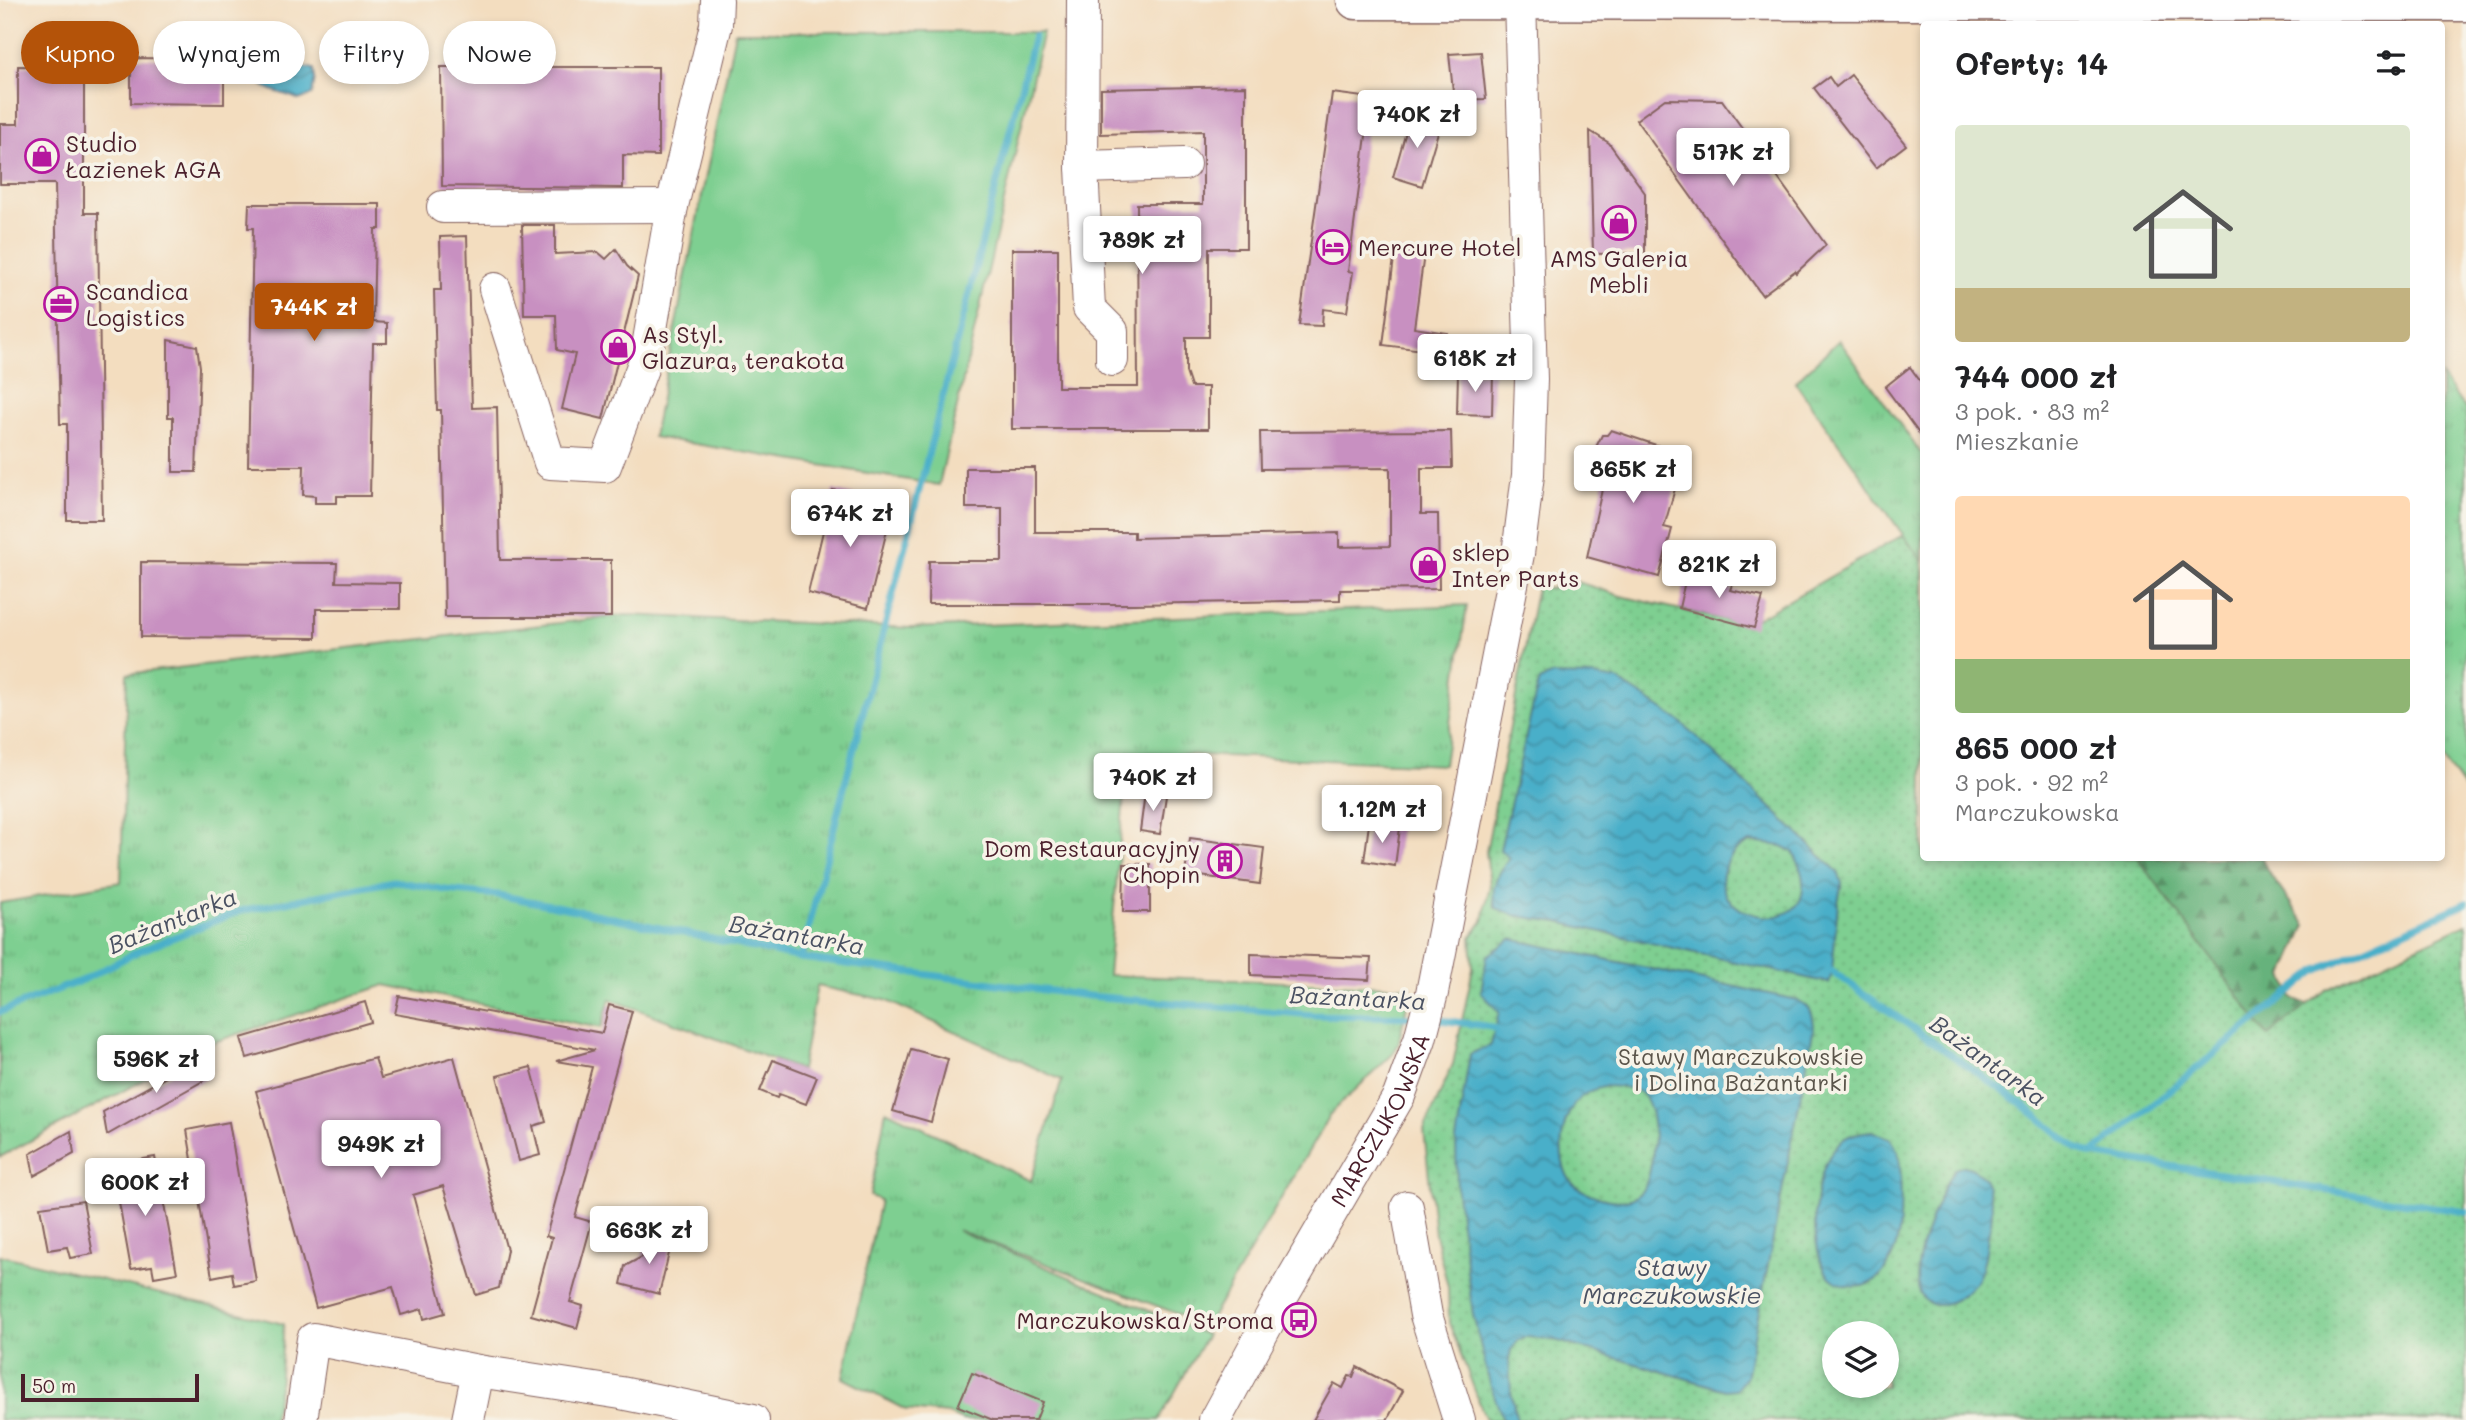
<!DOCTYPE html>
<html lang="pl">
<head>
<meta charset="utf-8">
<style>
  :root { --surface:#fff; --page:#f6f6f6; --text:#202124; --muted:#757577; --accent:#b45309 }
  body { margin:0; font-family:Mali,sans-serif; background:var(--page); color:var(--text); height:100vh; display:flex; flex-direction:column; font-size:26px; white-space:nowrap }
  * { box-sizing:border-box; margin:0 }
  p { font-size:23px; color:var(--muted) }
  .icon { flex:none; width:38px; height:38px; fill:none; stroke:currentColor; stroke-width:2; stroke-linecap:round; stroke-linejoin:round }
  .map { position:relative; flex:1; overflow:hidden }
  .drawer { position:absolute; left:1920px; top:21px; width:525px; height:840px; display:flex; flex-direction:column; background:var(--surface); border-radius:7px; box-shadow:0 4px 10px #0003 }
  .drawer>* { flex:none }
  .guide { position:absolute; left:21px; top:21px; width:665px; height:63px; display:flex; gap:14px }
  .buttons { position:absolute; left:1822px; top:1321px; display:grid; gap:14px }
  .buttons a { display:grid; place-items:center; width:77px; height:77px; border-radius:50%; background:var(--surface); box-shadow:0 4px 10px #0003; font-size:35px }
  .scale { position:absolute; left:21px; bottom:18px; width:178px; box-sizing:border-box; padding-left:7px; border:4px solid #4a1f2b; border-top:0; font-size:19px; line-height:24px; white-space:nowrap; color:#4a1f2b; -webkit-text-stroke:5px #f7f3e8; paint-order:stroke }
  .price { position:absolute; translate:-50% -60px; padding:0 16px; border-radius:7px; background:#fff; color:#222; font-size:23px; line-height:46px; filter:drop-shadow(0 2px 4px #0008) }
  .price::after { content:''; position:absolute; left:50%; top:42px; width:21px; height:16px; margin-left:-10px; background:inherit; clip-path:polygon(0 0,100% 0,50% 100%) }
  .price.on { background:var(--accent); color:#fff }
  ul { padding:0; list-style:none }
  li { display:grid; align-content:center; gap:14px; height:371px; padding:0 35px }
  li span { display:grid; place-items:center; height:217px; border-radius:7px; color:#555 }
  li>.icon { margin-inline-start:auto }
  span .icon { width:126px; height:126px; fill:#fffc; stroke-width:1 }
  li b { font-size:30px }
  h2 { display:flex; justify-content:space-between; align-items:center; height:84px; padding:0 35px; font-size:30px }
  .chip { padding:0 24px; border-radius:32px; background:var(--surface); box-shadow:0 4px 10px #0003; font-size:24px; line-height:63px }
  .chip.on { background:var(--accent); color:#fff }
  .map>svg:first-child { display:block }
  .grass { fill:url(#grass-tufts); stroke:#64775e; stroke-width:2 }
  .forest { fill:url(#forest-firs); stroke:#586853; stroke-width:2 }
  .park { fill:url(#park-dots); stroke:#64775e; stroke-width:2; fill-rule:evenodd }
  .garden { fill:#7ecf91; stroke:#64775e; stroke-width:2 }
  .water { fill:url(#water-waves); stroke:#4a677a; stroke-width:2; fill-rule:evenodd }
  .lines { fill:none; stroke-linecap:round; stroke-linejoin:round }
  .stream { stroke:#4aafc9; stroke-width:7 }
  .building { fill:#c890c1 }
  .minor-casing { stroke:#85625f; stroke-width:34 }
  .major-casing { stroke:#85625f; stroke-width:41 }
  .minor { stroke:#fff; stroke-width:32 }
  .major { stroke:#fff; stroke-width:38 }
  .labels { text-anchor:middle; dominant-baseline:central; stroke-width:7; stroke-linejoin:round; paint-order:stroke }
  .poi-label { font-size:23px; fill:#4a1f2b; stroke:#f7f3e8; text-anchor:start }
  .park-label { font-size:23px; fill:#5a544a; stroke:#f7f3e8 }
  .street-label { font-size:23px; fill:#4a1f2b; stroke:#f7f3e8 }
  .water-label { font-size:24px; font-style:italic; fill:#4a5162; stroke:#f7f3e8 }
</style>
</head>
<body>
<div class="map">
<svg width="2466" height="1420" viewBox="0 0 2466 1420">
  <defs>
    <pattern id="grass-tufts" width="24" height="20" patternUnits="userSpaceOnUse" patternTransform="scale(1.75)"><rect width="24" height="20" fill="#7ecf91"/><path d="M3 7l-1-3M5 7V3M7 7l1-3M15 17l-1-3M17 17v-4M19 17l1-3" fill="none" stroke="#6eb17d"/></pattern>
    <pattern id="forest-firs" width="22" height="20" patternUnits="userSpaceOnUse" patternTransform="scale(1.75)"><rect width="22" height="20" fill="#66b27b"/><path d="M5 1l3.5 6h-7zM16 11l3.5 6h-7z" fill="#569065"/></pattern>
    <pattern id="park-dots" width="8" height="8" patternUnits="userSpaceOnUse" patternTransform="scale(1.75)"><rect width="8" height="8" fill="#7ecf91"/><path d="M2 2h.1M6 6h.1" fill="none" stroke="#6eb17d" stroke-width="1.8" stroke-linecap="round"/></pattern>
    <pattern id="water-waves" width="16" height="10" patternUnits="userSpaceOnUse" patternTransform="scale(1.75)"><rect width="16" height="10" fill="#4aafc9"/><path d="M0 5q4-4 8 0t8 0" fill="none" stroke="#408ea3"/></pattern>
  </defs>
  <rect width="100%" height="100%" fill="#f7f3e8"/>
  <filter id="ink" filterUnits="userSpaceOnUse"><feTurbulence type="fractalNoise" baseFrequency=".0143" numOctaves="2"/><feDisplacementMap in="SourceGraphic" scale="14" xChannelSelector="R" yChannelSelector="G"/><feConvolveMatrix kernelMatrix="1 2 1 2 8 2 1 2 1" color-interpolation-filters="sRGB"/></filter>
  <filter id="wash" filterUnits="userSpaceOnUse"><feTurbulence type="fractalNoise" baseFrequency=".00686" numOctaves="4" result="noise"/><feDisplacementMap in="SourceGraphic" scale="28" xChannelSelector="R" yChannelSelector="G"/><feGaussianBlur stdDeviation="1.57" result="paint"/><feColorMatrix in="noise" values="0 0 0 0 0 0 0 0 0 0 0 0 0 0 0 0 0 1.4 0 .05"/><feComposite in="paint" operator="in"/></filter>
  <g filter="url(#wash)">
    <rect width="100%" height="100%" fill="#f3ddbf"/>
    <g class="grass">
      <path d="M1839,340l84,116v107l-128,-181z"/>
      <path d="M2441,376l25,34v382l-25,-36z"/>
      <path d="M1467,605l-23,160 -316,-13 -20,223 303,12 -13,58 -5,9 -62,59 -124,212 -250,-95 250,105 -48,85h-196l-15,-6 -42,-4 -63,-32 37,-178 -10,-4 16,-86 145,71 31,-101 -177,-80 -68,-14 -16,84 -191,-71 -9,29 -216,-43 -171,57 -214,115v-254l121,-21 6,-208 499,-59 285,13z"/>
      <path d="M0,1255l284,69 -5,63 -6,33h-273z"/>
    </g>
    <path class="forest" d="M2090,858h172l5,12 39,55 -22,50 8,23 23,9 -26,54z"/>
    <path class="park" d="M1903,535l20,27v296h215l130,178 58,-46 140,-66v496h-980l-37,-97 -1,-36 -13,-52 -11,-105 29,-66 20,-96 -2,-31 12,-16 7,-36 -4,-33 51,-266 16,3 3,-14 65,21 125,29zM1834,1334h52v52h-52z"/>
    <path class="garden" d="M735,32h308l-104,453 -286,-48z"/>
    <g class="water">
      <path d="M282,53l14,12 18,4 1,10 -3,16 -13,5c-13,-7 -27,-7 -38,-16l-2,-13 9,-14z"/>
      <path d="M1550,675l43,1 24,4 24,15 40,27 157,150 4,11 -4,19 -6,71 -3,10 -271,-61 -41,-6 -21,-8c-8,-19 3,-35 13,-50l-9,-8 36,-158 4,-11zM1750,842l32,4 11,5c5,11 11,23 10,36 -2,52 -98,29 -78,-19 4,-12 14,-21 25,-26z"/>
      <path d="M1511,939l286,61c13,6 16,12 17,27l-68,351 -10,11 -11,1 -167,-49 -30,-5 -10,4 -7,10 -2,10 2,32 6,28h-14l-13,-36 -17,-69 -16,-121 -1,-54 14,-86 21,-9 8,-33 -18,-20 6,-36zM1607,1086c12,1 26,0 36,9 17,17 12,79 -2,97 -10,11 -27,10 -40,6 -9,-3 -21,-7 -28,-14 -20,-23 -13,-76 14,-91 6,-4 14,-5 20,-7z"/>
      <path d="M1871,1131l19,7c3,5 6,9 8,14 4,12 3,72 0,85 -5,25 -20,55 -51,49 -7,-1 -17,-7 -21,-14 -19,-31 -13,-106 15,-131 8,-7 20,-9 30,-10z"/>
      <path d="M1964,1166c19,4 24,16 27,34 3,13 -1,25 -3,37 -2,15 -4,34 -13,46 -11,14 -41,34 -54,12 -15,-25 19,-102 33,-126z"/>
    </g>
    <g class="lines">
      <g class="stream">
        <path d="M801,958l233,-922"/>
        <path d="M1827,968l195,136 54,44 16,6 374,58"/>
        <path d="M0,1012l83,-32 54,-28 103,-41 154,-30 52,9 52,5 73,14 230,49 288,38 225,19 103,2"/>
        <path d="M1433,1019l53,7 18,5"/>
        <path d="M2092,1154l224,-183 150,-68"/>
      </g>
    </g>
    <g id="blocks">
      <g class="building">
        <path d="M1481,52l5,47 -32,1 -5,-46z"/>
        <path d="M131,58l93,1v45l-93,-1z"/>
        <path d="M18,66l66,1v146h14l4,307h-35v-96h-7l-5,-240h-55v-60h18z"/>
        <path d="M441,67h217v89l-35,-1v33l-181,-2z"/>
        <path d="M1851,75l55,70 -30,23 -62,-80 15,-11 7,10z"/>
        <path d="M1246,86v162h-37v89h-23v35l5,15h17v42h-196v-180h46v138h80l-1,-183h66v-73l-102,3v-45z"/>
        <path d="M1332,93l39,5 -23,173 5,1 -6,40 -24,-3 -1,17 -23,-1z"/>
        <path d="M1665,99l57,1 104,145 -30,28 -1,-2 -33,24 -126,-175z"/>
        <path d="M1411,114l30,8 -19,64 -29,-9z"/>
        <path d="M1590,131l19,12 36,50v60l-52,1z"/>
        <path d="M249,204h131v25h-5l-2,93 14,1v20h-14l-3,153h-33v7h-22v-7l-12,-1 1,-29h-56l5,-238h-5z"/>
        <path d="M522,225h33v29l43,-2 8,7 10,-10 11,17 11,10 -35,143 -41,-10 13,-55 -18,-4 -1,-35h-32z"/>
        <path d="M467,236l5,172 25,-1 3,153h111v57h-166l-4,-207h-4l-3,-120h7l-1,-53z"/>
        <path d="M1395,250l29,4 -10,74 34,5 -2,20 -63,-8z"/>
        <path d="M168,340l29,6 3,21 -4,105h-23v-55h-5z"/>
        <path d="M1910,367l13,18v54l-38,-52z"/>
        <path d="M1458,372l35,1 -1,42 -35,-1z"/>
        <path d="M1611,430l54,18 -3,16 11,5 -1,4 7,2 -15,52 8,2 -13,48 -72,-20 18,-81 -7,-2 4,-9 -6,-18 6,-12h5z"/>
        <path d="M1451,431l1,37h-31v46h17l1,75 -99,1v10l-206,4h-206l1,-43h73v-53h-36v-40h69v64h99v6l205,-5v14l51,-1v-78l-129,1 -1,-37z"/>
        <path d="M833,490l60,15 -25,103 -60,-15z"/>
        <path d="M141,562l196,1 -1,19 64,1v26h-84v29l-175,-1z"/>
        <path d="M1687,572l46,10 -3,8 33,7 -9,31 -75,-20z"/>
        <path d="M1145,793l21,3 -6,38 -20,-3z"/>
        <path d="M1369,824l31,4 -5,38 -31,-5z"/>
        <path d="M1190,838l74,10 -4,36 -75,-10z"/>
        <path d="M1124,864h26v48h-27z"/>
        <path d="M1251,954l120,4 -2,22 -118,-5z"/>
        <path d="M399,996l203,37 7,-28 23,6 -57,206 17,5 -22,80 13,4 -6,22 -46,-13 21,-77 -6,-2 46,-169 -36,-6 39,-11 -200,-36z"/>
        <path d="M365,1002l6,20 -124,36 -6,-20z"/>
        <path d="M911,1049l37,10 -17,63 -38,-11z"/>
        <path d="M204,1056l6,21 -103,58 -4,-23z"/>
        <path d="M454,1057l53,193 -8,38 -23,7 -33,-109 -30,9 32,118 -21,6 -2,-10 -21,6 -8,-28 -77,21 -60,-217 119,-33 6,20z"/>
        <path d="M773,1060l44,17 -11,27 -27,-10 -2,4 -17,-7z"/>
        <path d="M531,1067l15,55 -13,4 7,29 -21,6 -22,-85z"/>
        <path d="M229,1122l27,159 -22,4 -2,-12 -20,4 -25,-147z"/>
        <path d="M71,1131l3,23 -40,22 -4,-22z"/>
        <path d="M155,1157l22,116 -23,4 -2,-11 -21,3 -17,-95 20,-4 -2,-9z"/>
        <path d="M83,1201l10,53 -23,4 -3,-11 -19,3 -8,-43z"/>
        <path d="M649,1235l23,6 -13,53 -38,-10 4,-18 17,-9z"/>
        <path d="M1357,1367l46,24 -16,29h-74l21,-37 9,5 6,-12 4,1z"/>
        <path d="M972,1373l71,29 -7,18h-43l-35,-14z"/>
      </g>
    </g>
  </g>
  <g filter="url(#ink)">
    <use href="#blocks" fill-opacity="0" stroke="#85625f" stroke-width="2"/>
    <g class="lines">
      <g class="minor-casing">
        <g id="minor">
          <path d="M1083,0l-1,167 102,-3"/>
          <path d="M1082,167l7,141 23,23v29"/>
          <path d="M443,207l229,-1"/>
          <path d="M495,289l55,174 55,3 41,-108 26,-152 44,-181 1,-25"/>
          <path d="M1407,1207l19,108 33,105"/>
          <path d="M301,1420l12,-81 165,32 143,22 132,27"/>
          <path d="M468,1420l10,-49"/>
          <path id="s1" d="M1215,1420l64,-118 120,-206 21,-57 12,-46 86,-439 10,-79 3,-96 -11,-379"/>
        </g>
      </g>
      <g class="major-casing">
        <path id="major" d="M1356,0l1110,2"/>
      </g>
      <use href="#minor" class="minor"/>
      <use href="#major" class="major"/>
    </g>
  </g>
  <defs>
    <g id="shop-ring" transform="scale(1.75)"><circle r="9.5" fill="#f7f3e8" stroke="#b5179e" stroke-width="1.5"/><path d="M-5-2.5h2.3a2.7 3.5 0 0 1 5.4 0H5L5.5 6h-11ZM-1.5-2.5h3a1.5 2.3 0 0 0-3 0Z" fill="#b5179e"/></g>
    <g id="hotel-ring" transform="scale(1.75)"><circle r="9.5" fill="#f7f3e8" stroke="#b5179e" stroke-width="1.5"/><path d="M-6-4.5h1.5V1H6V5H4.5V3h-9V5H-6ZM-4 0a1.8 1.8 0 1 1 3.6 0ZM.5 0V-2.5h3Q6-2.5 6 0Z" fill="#b5179e"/></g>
    <g id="office-ring" transform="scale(1.75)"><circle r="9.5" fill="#f7f3e8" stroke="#b5179e" stroke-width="1.5"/><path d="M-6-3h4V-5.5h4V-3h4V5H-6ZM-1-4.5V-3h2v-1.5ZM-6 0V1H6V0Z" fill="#b5179e"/></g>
    <g id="building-ring" transform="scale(1.75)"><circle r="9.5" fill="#f7f3e8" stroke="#b5179e" stroke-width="1.5"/><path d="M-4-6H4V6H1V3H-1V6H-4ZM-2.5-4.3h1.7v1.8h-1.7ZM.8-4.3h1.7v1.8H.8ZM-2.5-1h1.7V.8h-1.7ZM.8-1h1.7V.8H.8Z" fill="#b5179e"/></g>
    <g id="bus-ring" transform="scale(1.75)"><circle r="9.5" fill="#f7f3e8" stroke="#b5179e" stroke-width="1.5"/><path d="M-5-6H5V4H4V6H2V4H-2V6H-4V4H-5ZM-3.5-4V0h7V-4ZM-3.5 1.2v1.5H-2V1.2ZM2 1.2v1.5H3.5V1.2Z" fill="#b5179e"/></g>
  </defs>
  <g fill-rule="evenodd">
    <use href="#shop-ring" x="42" y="156"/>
    <use href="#shop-ring" x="1619" y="223"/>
    <use href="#hotel-ring" x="1333" y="247"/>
    <use href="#office-ring" x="61" y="304"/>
    <use href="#shop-ring" x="618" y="347"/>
    <use href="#shop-ring" x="1428" y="565"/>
    <use href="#building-ring" x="1225" y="861"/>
    <use href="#bus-ring" x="1299" y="1320"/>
  </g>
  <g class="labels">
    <g class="poi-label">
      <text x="66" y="143">Studio<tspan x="66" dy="26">Łazienek AGA</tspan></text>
      <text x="1358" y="247">Mercure Hotel</text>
      <text x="1619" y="258" text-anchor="middle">AMS Galeria<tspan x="1619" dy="26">Mebli</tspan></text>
      <text x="86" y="291">Scandica<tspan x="86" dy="26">Logistics</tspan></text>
      <text x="642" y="334">As Styl.<tspan x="642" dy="26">Glazura, terakota</tspan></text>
      <text x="1452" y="552">sklep<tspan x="1452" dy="26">Inter Parts</tspan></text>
      <text x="1200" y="848" text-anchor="end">Dom Restauracyjny<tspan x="1200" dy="26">Chopin</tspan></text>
      <text x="1274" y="1320" text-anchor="end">Marczukowska/Stroma</text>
    </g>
    <g class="park-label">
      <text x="1741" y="1056">Stawy Marczukowskie<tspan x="1741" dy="26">i Dolina Bażantarki</tspan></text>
    </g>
    <g class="street-label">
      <text stroke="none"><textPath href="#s1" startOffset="343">MARCZUKOWSKA</textPath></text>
    </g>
    <g class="water-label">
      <text transform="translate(172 920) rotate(-22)">Bażantarka</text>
      <text transform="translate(797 934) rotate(10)">Bażantarka</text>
      <text transform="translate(1358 997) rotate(3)">Bażantarka</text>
      <text transform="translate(1989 1060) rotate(36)">Bażantarka</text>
      <text x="1672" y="1266">Stawy<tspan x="1672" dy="28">Marczukowskie</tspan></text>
    </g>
  </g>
</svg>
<div class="buttons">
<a><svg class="icon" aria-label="layers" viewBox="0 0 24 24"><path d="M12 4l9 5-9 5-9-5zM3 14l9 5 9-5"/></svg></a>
</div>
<div class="scale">50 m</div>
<b class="price" style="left:1417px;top:150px">740K zł</b>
<b class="price" style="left:1733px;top:188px">517K zł</b>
<b class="price" style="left:1142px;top:276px">789K zł</b>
<b class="price on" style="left:314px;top:343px">744K zł</b>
<b class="price" style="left:1475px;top:394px">618K zł</b>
<b class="price" style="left:1633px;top:505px">865K zł</b>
<b class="price" style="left:850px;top:549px">674K zł</b>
<b class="price" style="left:1719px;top:600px">821K zł</b>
<b class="price" style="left:1153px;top:813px">740K zł</b>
<b class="price" style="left:1382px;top:845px">1.12M zł</b>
<b class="price" style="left:156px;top:1095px">596K zł</b>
<b class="price" style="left:381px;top:1180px">949K zł</b>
<b class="price" style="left:145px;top:1218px">600K zł</b>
<b class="price" style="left:649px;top:1266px">663K zł</b>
<div class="guide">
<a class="chip on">Kupno</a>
<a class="chip">Wynajem</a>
<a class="chip">Filtry</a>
<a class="chip">Nowe</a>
</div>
<section class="drawer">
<h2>Oferty: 14<svg class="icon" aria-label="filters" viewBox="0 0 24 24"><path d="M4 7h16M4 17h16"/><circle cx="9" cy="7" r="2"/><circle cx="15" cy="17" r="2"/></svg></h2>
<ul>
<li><span style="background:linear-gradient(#dfe7d0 75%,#c2b280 0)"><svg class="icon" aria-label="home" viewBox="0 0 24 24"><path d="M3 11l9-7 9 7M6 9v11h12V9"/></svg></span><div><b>744 000 zł</b><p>3 pok. · 83 m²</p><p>Mieszkanie</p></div></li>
<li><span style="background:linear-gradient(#ffd9b3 75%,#8fb573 0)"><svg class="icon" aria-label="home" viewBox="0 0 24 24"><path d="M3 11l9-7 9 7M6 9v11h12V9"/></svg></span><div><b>865 000 zł</b><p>3 pok. · 92 m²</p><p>Marczukowska</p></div></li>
</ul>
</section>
</div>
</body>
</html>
